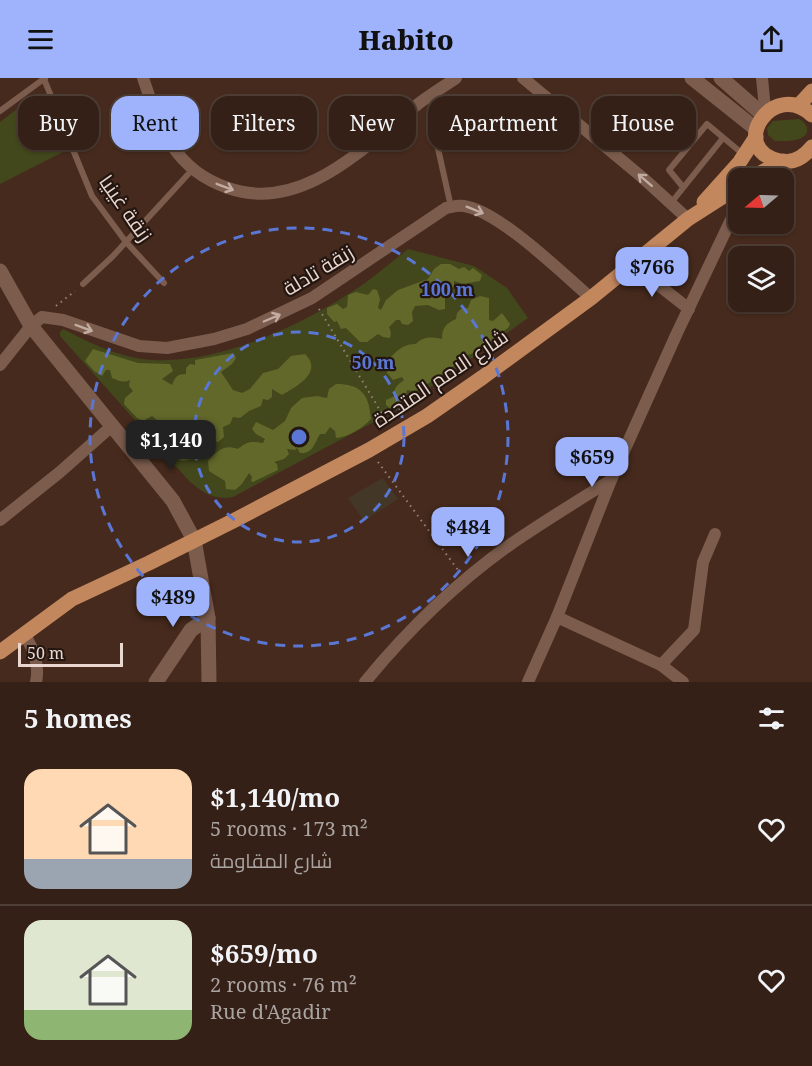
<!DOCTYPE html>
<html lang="en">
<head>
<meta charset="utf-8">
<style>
  :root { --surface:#342016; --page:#3f2d23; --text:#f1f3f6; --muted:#a9a3a1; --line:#4e3e35; --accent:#9fb3fd }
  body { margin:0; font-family:"Noto Serif",Cairo,serif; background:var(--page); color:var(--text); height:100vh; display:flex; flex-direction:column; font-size:22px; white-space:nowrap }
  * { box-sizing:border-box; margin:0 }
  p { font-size:20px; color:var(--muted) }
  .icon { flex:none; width:33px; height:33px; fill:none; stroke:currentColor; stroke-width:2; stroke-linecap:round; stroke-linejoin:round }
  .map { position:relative; height:604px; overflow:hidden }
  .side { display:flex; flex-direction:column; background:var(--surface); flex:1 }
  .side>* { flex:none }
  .hud { position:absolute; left:18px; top:18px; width:777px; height:54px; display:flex; gap:12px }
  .needle { width:39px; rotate:251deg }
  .fabs { position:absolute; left:728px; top:90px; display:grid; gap:12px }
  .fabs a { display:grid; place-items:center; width:66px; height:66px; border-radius:12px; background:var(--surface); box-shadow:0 2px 4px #0004,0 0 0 2px var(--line); font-size:30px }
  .scale { position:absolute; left:18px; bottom:15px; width:105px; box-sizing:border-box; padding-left:6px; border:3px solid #e9d6ce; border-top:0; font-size:16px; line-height:21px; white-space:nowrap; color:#e9d6ce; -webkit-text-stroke:4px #231611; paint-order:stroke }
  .price { position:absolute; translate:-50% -51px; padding:0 14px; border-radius:12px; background:var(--accent); color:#111; font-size:20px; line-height:39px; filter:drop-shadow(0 2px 3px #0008) }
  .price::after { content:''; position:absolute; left:50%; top:36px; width:18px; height:14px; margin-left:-9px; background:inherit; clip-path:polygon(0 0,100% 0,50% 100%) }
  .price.on { background:#222; color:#fff }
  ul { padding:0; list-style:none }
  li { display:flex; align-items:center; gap:18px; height:150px; padding:0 24px }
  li+li { border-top:2px solid var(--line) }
  li span { display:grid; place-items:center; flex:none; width:168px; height:120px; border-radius:18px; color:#555 }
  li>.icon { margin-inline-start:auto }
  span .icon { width:72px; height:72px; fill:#fffc; stroke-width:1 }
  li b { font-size:26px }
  h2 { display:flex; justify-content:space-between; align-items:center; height:72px; padding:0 24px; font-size:26px }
  .pill { padding:0 21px; border-radius:18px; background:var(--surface); box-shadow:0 2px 4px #0004,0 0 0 2px var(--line); font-size:21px; line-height:54px }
  .pill.on { background:var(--accent); color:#111 }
  header { display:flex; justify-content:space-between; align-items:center; height:78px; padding:0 24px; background:var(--accent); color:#111; font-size:27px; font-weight:800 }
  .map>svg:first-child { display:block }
  .medical { fill:#433728 }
  .green { fill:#43471c }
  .forest { fill:#62682a }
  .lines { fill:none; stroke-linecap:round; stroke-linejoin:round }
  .path { stroke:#9a8378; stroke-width:2; stroke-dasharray:1.5 4.5; stroke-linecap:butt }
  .service { stroke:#7b5c4d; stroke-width:6 }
  .minor { stroke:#7b5c4d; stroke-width:12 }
  .secondary { stroke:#7b5c4d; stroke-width:15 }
  .primary { stroke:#c3875e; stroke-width:15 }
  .oneway { stroke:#c2aba1 }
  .ring { fill:none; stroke:#5a77d5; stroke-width:3; stroke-dasharray:10 8 }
  .labels { text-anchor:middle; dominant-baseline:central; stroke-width:4.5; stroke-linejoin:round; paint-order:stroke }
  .street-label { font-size:20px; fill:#e9d6ce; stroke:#231611 }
  .centre { fill:#5a77d5; stroke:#231611; stroke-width:3 }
  .ring-label { font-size:18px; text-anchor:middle; font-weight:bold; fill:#5a77d5; stroke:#231611; stroke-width:4.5; stroke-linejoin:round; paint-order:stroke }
</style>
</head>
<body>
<header><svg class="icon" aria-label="menu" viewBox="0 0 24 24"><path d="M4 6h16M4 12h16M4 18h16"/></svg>Habito<svg class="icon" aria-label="share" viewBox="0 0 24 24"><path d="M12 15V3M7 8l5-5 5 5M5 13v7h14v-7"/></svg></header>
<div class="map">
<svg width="812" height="604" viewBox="0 0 812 604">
  <rect width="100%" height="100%" fill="#462a1d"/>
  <path class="medical" d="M383,400l15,21 -34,22 -16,-23z"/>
  <g class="green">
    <path d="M32,22l12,2 5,7 16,42 -65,33v-62l25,-19z"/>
    <path d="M799,41c8,4 13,14 2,19 -7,4 -18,3 -26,3l-7,-6 -1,-7 6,-7z"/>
    <path d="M408,171l66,17 33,22 21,30 -124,88 -171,91c-18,4 -31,-5 -44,-16l-129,-145v-4l3,-3c29,15 57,29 90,31 70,4 156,-38 212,-77 15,-11 29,-23 43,-34z"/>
  </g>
  <g class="forest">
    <path d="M441,186h9l9,5 5,-2 5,4 4,-3 9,7 -2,6 -17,3 -9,-3v5l-9,9v14l-6,1 -11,-5 -13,1 -3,6 1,9 -5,4 -6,-1 -2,-4h-4l-7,7 2,6 -1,5 -7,-1 -5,-3 -11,8h-7l-14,-14 -5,1 -4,-8 -3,1 -7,-8v-6l10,-4 6,5 4,-2 1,-12 8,-3 12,3 5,-6 4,1 3,9 -2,9 3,2 5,-10 12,-10 30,-11 6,-10z"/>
    <path d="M480,218l9,2v22l4,1 9,-8 8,11 -2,4c-7,4 -9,8 -15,13 -8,7 -17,11 -27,15 -3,8 -10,9 -17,12 -5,7 -9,7 -16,12 -9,6 -14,13 -26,10l-1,5 -5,2v8l-10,4 -5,-4v-5l9,-4c-2,-9 3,-11 9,-16l-2,-3 -9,3 -6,-7 -2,-10c9,-9 17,-20 31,-19 7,-8 16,-7 26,-5 0,-12 4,-15 14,-20l1,-6 4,-4 7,-1 3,-8z"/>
    <path d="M93,271l45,14 32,1 3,7 -11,8 10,6c3,-8 5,-11 14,-11v-6l4,-4 5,1v-5l38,-7 3,5 -4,6 -11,8 12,18 9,3 8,-4 13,-16 15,-4 13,-13 14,-2c19,18 -9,33 -23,41l-10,-6v8l-4,3 -5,-1 -2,7 -12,5 -9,7 -7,-1 -3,7 -7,3 1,10 -6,5 -11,-3 4,15 -6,4 -6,-2 -5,-3 -3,6 -8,2 -12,-5 -14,-15 -3,-8 3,-13 -5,-4 -9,5 -6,-3 -13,-14 1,-6 8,-7 -4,-5 1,-6c-7,3 -11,1 -18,-2l-2,-8h-4l-4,6 -8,-5 -9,-10z"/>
    <path d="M336,306c25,0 33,10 35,35 -8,9 -23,18 -35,19l-1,-7 -5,-4 -5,7h-5c-6,10 -7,20 -20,19l-3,-5 -2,2 -8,-1 2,5 -5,5 -10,3 3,2 1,6 -25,12 -2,-1 1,-4 -3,-4 -7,11 -7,6 -9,-1 -1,-8 -16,-10 -1,-10c10,-11 16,-17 30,-12 9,-8 14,-8 25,-6l2,-4 -9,-5 -4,-5 4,-7 17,8 12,-9 6,-13 11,-10 15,-2 10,2 2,-9z"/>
  </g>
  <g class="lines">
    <g class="path">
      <path d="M430,35l4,21"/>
      <path d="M56,228l19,-15"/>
      <path d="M319,231l68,113"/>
      <path d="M378,384l80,108"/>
    </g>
    <g class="service">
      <path d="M44,1l48,117 34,46 38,41"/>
      <path d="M0,33l45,-33"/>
      <path d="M437,66l14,63"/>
      <path d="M683,109l-14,-17 38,-46 37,31"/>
      <path d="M671,125l52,-65"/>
      <path d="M83,206l30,-28 79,-86"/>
    </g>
    <g class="minor">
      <path d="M143,0c17,50 31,92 85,110 74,26 137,-42 190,-84 12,-9 25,-17 38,-26"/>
      <path d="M523,0l120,100 45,41"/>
      <path d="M762,0l3,31"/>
      <path d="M633,187l56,44"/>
      <path d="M0,287l31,-39 11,-9 21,3 76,26 28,2 47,-9 33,-10 65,-31 134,-90c6,-1 11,-3 18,-2 35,5 98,67 127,92"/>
      <path d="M0,442l60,-48 53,-47"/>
      <path d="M557,539l104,48 22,17"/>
      <path d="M24,555c9,16 16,31 12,49"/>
      <path d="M661,587l33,-35 9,-68 12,-28"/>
      <path d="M365,604c42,-51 91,-99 146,-138 32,-22 66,-43 100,-64"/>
      <path d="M528,604l29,-65 54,-137 66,-147 61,-128"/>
    </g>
    <g class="secondary">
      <path d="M692,0l64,51"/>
      <path d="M721,0l40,35"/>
      <path d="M0,193l31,55 142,175 21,39 14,78 1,64"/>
      <path d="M156,604l35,-52 17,-12"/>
    </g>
    <g class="primary">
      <path d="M800,26l12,-13"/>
      <path d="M812,37c-39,-37 -86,34 -32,46 13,3 24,-4 32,-14"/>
      <path d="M751,100l32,-17"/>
      <path d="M704,124l35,-39 17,-26"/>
      <path d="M0,574l72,-53 77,-36 86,-43 134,-70 58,-34 56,-39 108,-79 97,-79 50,-32"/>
    </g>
  </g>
  <defs><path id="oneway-shaft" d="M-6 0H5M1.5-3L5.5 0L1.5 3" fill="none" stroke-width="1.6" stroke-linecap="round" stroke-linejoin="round" transform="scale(1.5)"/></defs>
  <g class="oneway">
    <use href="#oneway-shaft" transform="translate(645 102) rotate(-139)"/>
    <use href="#oneway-shaft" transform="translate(225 109) rotate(21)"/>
    <use href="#oneway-shaft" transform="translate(475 132) rotate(22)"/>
    <use href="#oneway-shaft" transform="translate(272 240) rotate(-23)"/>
    <use href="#oneway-shaft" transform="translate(84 250) rotate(20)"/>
  </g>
  <g class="ring">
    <circle cx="299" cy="359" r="105"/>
    <circle cx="299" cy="359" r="209"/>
  </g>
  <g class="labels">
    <g class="street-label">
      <text transform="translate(126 130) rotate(55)">زنقة غينيا</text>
      <text transform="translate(318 192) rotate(-31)">زنقة تادلة</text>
      <text transform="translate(440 300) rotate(-34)">شارع الامم المتحدة</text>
    </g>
  </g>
  <circle cx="299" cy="359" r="9" class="centre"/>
  <g class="ring-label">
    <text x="447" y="218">100 m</text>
    <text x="373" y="291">50 m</text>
  </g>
</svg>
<div class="fabs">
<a><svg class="needle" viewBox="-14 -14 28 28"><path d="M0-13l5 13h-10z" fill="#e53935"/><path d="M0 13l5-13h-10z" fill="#a9a3a1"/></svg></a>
<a><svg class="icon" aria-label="layers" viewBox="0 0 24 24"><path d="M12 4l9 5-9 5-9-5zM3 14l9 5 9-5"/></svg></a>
</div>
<div class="scale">50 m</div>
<b class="price" style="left:652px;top:220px">$766</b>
<b class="price on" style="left:171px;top:393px">$1,140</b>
<b class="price" style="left:592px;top:410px">$659</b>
<b class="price" style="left:468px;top:480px">$484</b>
<b class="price" style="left:173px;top:550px">$489</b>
<div class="hud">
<a class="pill">Buy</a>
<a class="pill on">Rent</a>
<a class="pill">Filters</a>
<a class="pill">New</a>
<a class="pill">Apartment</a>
<a class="pill">House</a>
</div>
</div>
<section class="side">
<h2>5 homes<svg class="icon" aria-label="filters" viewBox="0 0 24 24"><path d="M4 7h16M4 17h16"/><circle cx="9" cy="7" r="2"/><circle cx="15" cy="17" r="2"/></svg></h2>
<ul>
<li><span style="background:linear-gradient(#ffd9b3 75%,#9aa5b1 0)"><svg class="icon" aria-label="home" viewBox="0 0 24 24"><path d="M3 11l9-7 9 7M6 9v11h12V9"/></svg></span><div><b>$1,140/mo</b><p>5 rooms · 173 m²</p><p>شارع المقاومة</p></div><svg class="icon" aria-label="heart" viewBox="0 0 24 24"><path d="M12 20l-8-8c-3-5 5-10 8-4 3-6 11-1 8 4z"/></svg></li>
<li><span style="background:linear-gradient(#dfe7d0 75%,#8fb573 0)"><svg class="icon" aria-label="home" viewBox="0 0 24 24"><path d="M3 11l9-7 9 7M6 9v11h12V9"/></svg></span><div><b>$659/mo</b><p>2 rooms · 76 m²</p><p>Rue d'Agadir</p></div><svg class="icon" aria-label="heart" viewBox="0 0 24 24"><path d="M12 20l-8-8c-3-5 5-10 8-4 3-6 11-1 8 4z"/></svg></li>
</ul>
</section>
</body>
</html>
